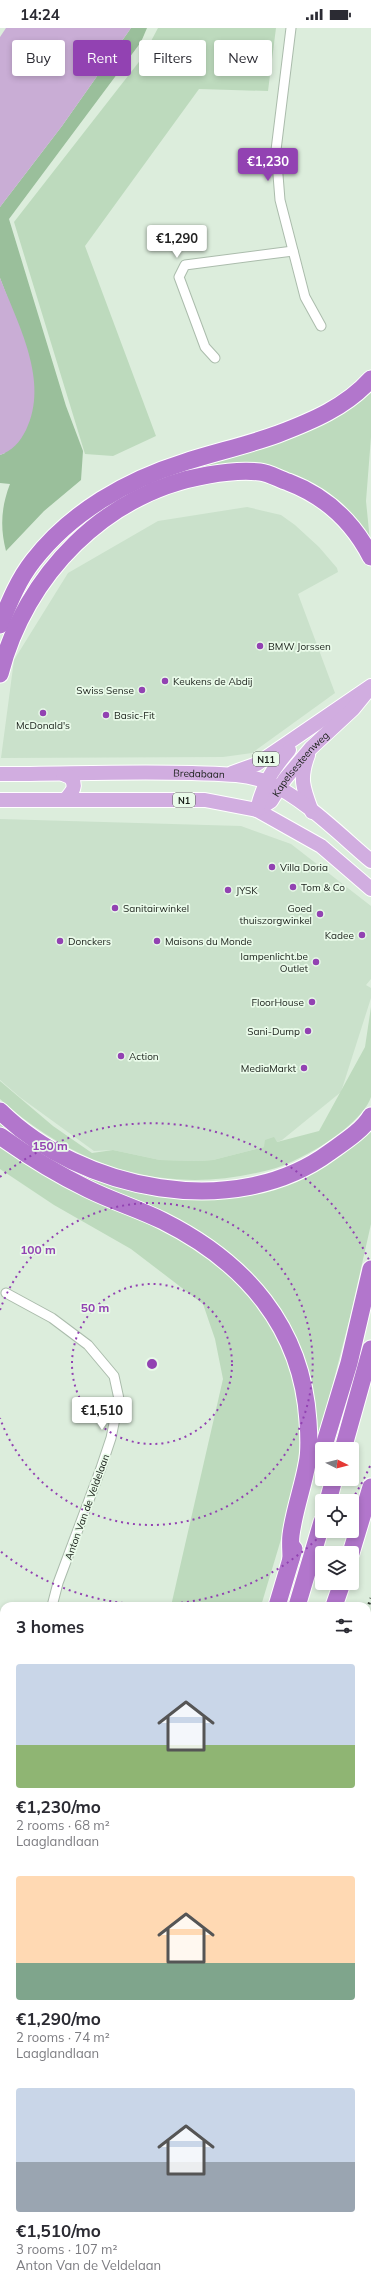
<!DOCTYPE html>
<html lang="en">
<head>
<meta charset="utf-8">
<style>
  :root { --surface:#fff; --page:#f2f2f3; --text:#2b2b33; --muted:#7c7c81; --accent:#9242b2 }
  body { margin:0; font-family:Mulish,sans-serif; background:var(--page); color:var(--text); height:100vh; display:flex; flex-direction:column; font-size:15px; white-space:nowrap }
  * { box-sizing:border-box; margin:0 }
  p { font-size:13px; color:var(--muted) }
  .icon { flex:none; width:22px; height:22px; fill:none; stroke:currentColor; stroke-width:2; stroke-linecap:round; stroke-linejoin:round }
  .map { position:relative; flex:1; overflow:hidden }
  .panel { position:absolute; left:0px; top:1574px; width:371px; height:692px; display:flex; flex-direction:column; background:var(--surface); border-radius:12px 12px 0 0; box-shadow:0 2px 6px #0003 }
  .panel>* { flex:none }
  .guide { position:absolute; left:12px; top:12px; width:347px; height:36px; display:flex; gap:8px }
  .needle { width:26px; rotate:96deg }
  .tools { position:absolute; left:315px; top:1414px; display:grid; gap:8px }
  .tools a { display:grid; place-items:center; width:44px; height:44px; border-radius:4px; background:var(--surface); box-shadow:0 2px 6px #0003; font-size:20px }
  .price { position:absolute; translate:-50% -34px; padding:0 9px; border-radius:4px; background:#fff; color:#222; font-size:13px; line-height:26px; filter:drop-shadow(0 1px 2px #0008) }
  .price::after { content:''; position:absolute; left:50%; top:24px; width:12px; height:9px; margin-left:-6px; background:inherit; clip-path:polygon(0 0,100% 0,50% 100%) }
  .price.on { background:var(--accent); color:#fff }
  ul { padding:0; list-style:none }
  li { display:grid; align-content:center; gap:8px; height:212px; padding:0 16px }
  li span { display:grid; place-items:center; height:124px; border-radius:4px; color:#555 }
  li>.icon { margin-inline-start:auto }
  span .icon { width:72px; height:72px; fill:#fffc; stroke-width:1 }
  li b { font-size:17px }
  h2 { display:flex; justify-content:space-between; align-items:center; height:48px; padding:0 16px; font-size:17px }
  .chip { padding:0 14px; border-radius:4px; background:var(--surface); box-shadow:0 2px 6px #0003; font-size:14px; line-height:36px }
  .chip.on { background:var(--accent); color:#fff }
  .status { display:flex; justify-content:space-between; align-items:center; height:28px; padding:0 20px; background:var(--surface); direction:ltr }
  .status svg { height:11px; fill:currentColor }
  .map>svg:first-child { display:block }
  .built { fill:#cae1cb }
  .green { fill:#bddabd }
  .forest { fill:#9abf9b }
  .water { fill:#c9add5 }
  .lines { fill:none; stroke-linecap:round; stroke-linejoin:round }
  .minor-casing { stroke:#abbcac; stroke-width:11 }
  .primary-casing { stroke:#fff; stroke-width:16 }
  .motorway-casing { stroke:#fff; stroke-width:19 }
  .minor { stroke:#fff; stroke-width:9 }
  .primary { stroke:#d1ade0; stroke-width:14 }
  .motorway { stroke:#b276cc; stroke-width:17 }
  .rail { stroke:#303730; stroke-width:3; stroke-dasharray:2 4; stroke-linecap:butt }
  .ring { fill:none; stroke:#9242b2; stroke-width:2; stroke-dasharray:2 4 }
  .poi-dot { fill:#9242b2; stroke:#e9fae9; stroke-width:1.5 }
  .labels { text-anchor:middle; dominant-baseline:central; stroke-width:3.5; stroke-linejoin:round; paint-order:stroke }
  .shield { fill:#e9fae9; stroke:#576157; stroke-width:1 }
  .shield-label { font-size:9px; font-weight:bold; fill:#191f19 }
  .poi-label { font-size:10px; fill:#191f19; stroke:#e9fae9; text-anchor:start }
  .street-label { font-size:10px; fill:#191f19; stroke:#e9fae9 }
  .centre { fill:#9242b2; stroke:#e9fae9; stroke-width:2 }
  .ring-label { font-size:12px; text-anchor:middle; font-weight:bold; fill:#9242b2; stroke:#e9fae9; stroke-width:3.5; stroke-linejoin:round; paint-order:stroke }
</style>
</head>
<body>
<div class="status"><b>14:24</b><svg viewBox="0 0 49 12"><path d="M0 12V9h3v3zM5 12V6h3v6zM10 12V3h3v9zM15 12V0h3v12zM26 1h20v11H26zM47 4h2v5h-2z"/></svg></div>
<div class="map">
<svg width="371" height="2266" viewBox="0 0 371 2266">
  <rect width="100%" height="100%" fill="#dceddc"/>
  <g class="built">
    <path d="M247,479l34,8 14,10 24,22 18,21 1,4 -40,22 37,99 -83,60 -29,4 -222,1 13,-98 54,-87 90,-52z"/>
    <path d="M0,791l241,7 50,18 80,62v73l-5,6 5,3v10l-30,94 -59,48 -18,7 -51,13 -14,1 -39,-1 -47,-10 -19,1 -73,-53 -21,-18z"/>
  </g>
  <g class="green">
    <path d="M158,0h118l-8,63 -69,-2 -114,157 71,190 -43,20 -28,-2 -71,-232 128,-164z"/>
    <path d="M371,358v51l-5,64 4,40 -101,-70 -134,23 5,-9z"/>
    <path d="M371,979c0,22 0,44 0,66 0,7 0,17 0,24 -6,20 -44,47 -62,56 -10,5 -21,11 -33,15 -104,30 -197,2 -276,-69v-18l53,45 39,27 21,-3 47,10 39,1 14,-1 51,-13 1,-7 9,-3 3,5 42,-11 46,-84z"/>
    <path d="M0,1089l83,54 164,20 124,-65v98l-21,93 -33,128 -6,-45 -10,-49 -20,-37 -36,-44 -159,-88 -86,-54z"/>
    <path d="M0,1118c47,38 104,55 157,82 31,16 62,34 87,60 42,44 62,113 54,173 -6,49 -23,97 -37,145h-90l52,-227 -8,-40 -12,-35 -72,-55 -77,-44 -54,-36z"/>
    <path d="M371,1687v579h-371v-312l4,1v307h363v-562z"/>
  </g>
  <g class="forest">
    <path d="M131,0h16l-6,14 -132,177 57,187 17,45 -2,29 -37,31 -38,40c-6,-23 -5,-44 4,-67l-10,-1v-28l5,-2 3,-154 -8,-21v-71l62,-81z"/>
    <path d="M0,1875l4,1v34l-4,-1z"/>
    <path d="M0,1922l4,1v32l-4,-1z"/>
    <path d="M367,1970l4,8v15l-4,3z"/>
    <path d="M0,2135l4,2v125h35l-1,4h-38z"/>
    <path d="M367,2158l4,1v38l-4,31z"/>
    <path d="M367,2246l4,3v17h-178l1,-4h173z"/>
  </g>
  <g class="water">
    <path d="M6,0h125l-69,98 -62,81v-170z"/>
    <path d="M0,250c18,46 50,104 26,152 -6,12 -14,21 -26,25z"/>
    <rect x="367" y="1848" width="4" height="30"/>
    <path d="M293,2262h33l7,4h-32z"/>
  </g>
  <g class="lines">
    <g class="minor-casing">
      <g id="minor">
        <path d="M291,0l-15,122 4,50 25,97 16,29"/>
        <path d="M215,330l-10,-11 -26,-70 6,-12 108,-14"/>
        <path d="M6,1265l46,25 36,27 26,31 5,23 -8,39 -10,30 -43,115 -6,23"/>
        <path d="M0,1744l4,1"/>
        <path d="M0,1914l4,2"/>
        <path d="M0,2037l4,-10"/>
      </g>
    </g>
    <g class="primary-casing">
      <g id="primary">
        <path d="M308,727c-9,24 -5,33 4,57"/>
        <path d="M232,745l25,-9 114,-78"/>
        <path id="s1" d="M0,746c64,0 128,-3 192,-1 24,1 52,0 75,9 37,16 73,53 104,79"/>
        <path d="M63,746l7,3c8,9 2,15 -5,23"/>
        <path d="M0,772h205l52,10 64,36 50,43"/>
        <path id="s2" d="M257,782l14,-9 14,-22 26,-31 42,-39 13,-16"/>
        <path d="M257,782c6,-26 15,-40 32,-60"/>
      </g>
    </g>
    <g class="motorway-casing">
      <g id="motorway">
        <path d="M0,597c9,-22 18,-45 33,-64 38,-49 94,-81 152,-99 31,-10 63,-17 93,-28 34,-13 68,-27 93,-55"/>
        <path d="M0,646c25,-99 106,-182 208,-199 17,-3 34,-5 52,-3 9,1 19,7 28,10 37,14 65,40 83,75"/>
        <path d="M0,1083c81,80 235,111 330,41 14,-10 33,-22 41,-36"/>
        <path d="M0,1108c28,20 57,38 88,53 24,12 51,20 75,32 82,41 139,106 145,200 1,14 2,30 -1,43 -4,23 -13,47 -16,71 -1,7 0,16 0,24"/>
        <path d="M323,1421l26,-86 22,-94"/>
        <path d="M343,1421l28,-100"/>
        <path d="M328,1473l6,-22"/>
        <path d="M351,1525l20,-66"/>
        <path d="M277,1578l17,-57"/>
        <path d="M297,1578l25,-84"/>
        <path d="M334,1578l8,-23"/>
        <path d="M82,2266l1,-4"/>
        <path d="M119,2266l1,-4"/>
      </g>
    </g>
    <use href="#minor" class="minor"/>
    <use href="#primary" class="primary"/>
    <use href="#motorway" class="motorway"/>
    <g class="rail">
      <path d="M367,1582l4,-12"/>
      <path d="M367,1605l4,-12"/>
      <path d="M150,2266l1,-4"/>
      <path d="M157,2266l1,-4"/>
    </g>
  </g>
  <g class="ring">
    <circle cx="152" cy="1336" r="80"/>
    <path d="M0 1282A161 161 0 1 1 0 1390"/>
    <path d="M370 1438A241 241 0 0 1 351 1473M325 1503A241 241 0 0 1 0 1523M0 1149A241 241 0 0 1 370 1234"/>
  </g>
  <g class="poi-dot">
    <circle cx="260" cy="618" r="4"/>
    <circle cx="165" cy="653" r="4"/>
    <circle cx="142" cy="662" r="4"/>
    <circle cx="43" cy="685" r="4"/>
    <circle cx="106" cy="687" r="4"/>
    <circle cx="272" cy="839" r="4"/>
    <circle cx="293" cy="859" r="4"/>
    <circle cx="228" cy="862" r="4"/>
    <circle cx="115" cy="880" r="4"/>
    <circle cx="320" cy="886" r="4"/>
    <circle cx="362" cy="907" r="4"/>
    <circle cx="60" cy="913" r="4"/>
    <circle cx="157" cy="913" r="4"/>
    <circle cx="316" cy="934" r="4"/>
    <circle cx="312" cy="974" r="4"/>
    <circle cx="308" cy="1003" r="4"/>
    <circle cx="121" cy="1028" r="4"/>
    <circle cx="304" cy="1040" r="4"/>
  </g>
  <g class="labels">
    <g class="shield">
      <rect x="253" y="724" width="26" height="14" rx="3"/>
      <rect x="173" y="765" width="22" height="14" rx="3"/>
    </g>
    <g class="shield-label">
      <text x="266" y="731">N11</text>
      <text x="184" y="772">N1</text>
    </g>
    <g class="poi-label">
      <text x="268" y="618">BMW Jorssen</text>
      <text x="173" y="653">Keukens de Abdij</text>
      <text x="134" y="662" text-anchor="end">Swiss Sense</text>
      <text x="114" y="687">Basic-Fit</text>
      <text x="43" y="697" text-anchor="middle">McDonald's</text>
      <text x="280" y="839">Villa Doria</text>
      <text x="301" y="859">Tom &amp; Co</text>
      <text x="236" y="862">JYSK</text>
      <text x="123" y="880">Sanitairwinkel</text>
      <text x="312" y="880" text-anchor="end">Goed<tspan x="312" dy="12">thuiszorgwinkel</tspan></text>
      <text x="354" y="907" text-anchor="end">Kadee</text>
      <text x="68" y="913">Donckers</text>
      <text x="165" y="913">Maisons du Monde</text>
      <text x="308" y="928" text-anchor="end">lampenlicht.be<tspan x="308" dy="12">Outlet</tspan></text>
      <text x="304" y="974" text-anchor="end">FloorHouse</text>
      <text x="300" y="1003" text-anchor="end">Sani-Dump</text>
      <text x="129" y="1028">Action</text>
      <text x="296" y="1040" text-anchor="end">MediaMarkt</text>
    </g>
    <g class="street-label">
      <text stroke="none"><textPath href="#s2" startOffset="64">Kapelsesteenweg</textPath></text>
      <text stroke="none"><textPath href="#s1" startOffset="199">Bredabaan</textPath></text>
      <text transform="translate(87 1479) rotate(-70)">Anton Van de Veldelaan</text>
    </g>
  </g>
  <circle cx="152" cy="1336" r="6" class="centre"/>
  <g class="ring-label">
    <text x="50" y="1122">150 m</text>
    <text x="38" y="1226">100 m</text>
    <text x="95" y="1284">50 m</text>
  </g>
</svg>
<div class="tools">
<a><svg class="needle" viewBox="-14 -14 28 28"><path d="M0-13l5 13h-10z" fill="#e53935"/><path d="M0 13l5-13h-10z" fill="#7c7c81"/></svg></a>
<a><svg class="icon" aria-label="locate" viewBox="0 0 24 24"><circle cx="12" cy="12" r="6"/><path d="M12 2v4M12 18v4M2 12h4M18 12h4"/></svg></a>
<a><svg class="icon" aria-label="layers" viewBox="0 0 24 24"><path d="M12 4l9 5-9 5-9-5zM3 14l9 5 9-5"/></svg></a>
</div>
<b class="price on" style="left:268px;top:154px">€1,230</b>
<b class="price" style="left:177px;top:231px">€1,290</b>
<b class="price" style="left:102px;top:1403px">€1,510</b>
<div class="guide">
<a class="chip">Buy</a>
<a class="chip on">Rent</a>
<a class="chip">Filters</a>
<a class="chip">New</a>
</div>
<section class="panel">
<h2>3 homes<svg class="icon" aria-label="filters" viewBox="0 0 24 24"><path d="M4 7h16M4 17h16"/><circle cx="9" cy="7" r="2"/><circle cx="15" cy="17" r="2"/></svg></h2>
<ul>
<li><span style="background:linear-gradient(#c9d6e8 65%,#8fb573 0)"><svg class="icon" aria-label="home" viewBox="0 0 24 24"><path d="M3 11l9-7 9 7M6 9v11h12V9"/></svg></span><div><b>€1,230/mo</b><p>2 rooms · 68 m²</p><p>Laaglandlaan</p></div></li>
<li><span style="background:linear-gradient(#ffd9b3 70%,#7fa58c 0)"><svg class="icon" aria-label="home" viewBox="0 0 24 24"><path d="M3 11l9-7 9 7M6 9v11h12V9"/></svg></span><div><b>€1,290/mo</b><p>2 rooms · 74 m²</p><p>Laaglandlaan</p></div></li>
<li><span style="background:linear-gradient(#c9d6e8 60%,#9aa5b1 0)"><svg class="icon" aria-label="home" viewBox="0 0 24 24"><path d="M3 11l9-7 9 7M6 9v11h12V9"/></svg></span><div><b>€1,510/mo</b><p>3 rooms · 107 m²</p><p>Anton Van de Veldelaan</p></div></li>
</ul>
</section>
</div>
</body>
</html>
